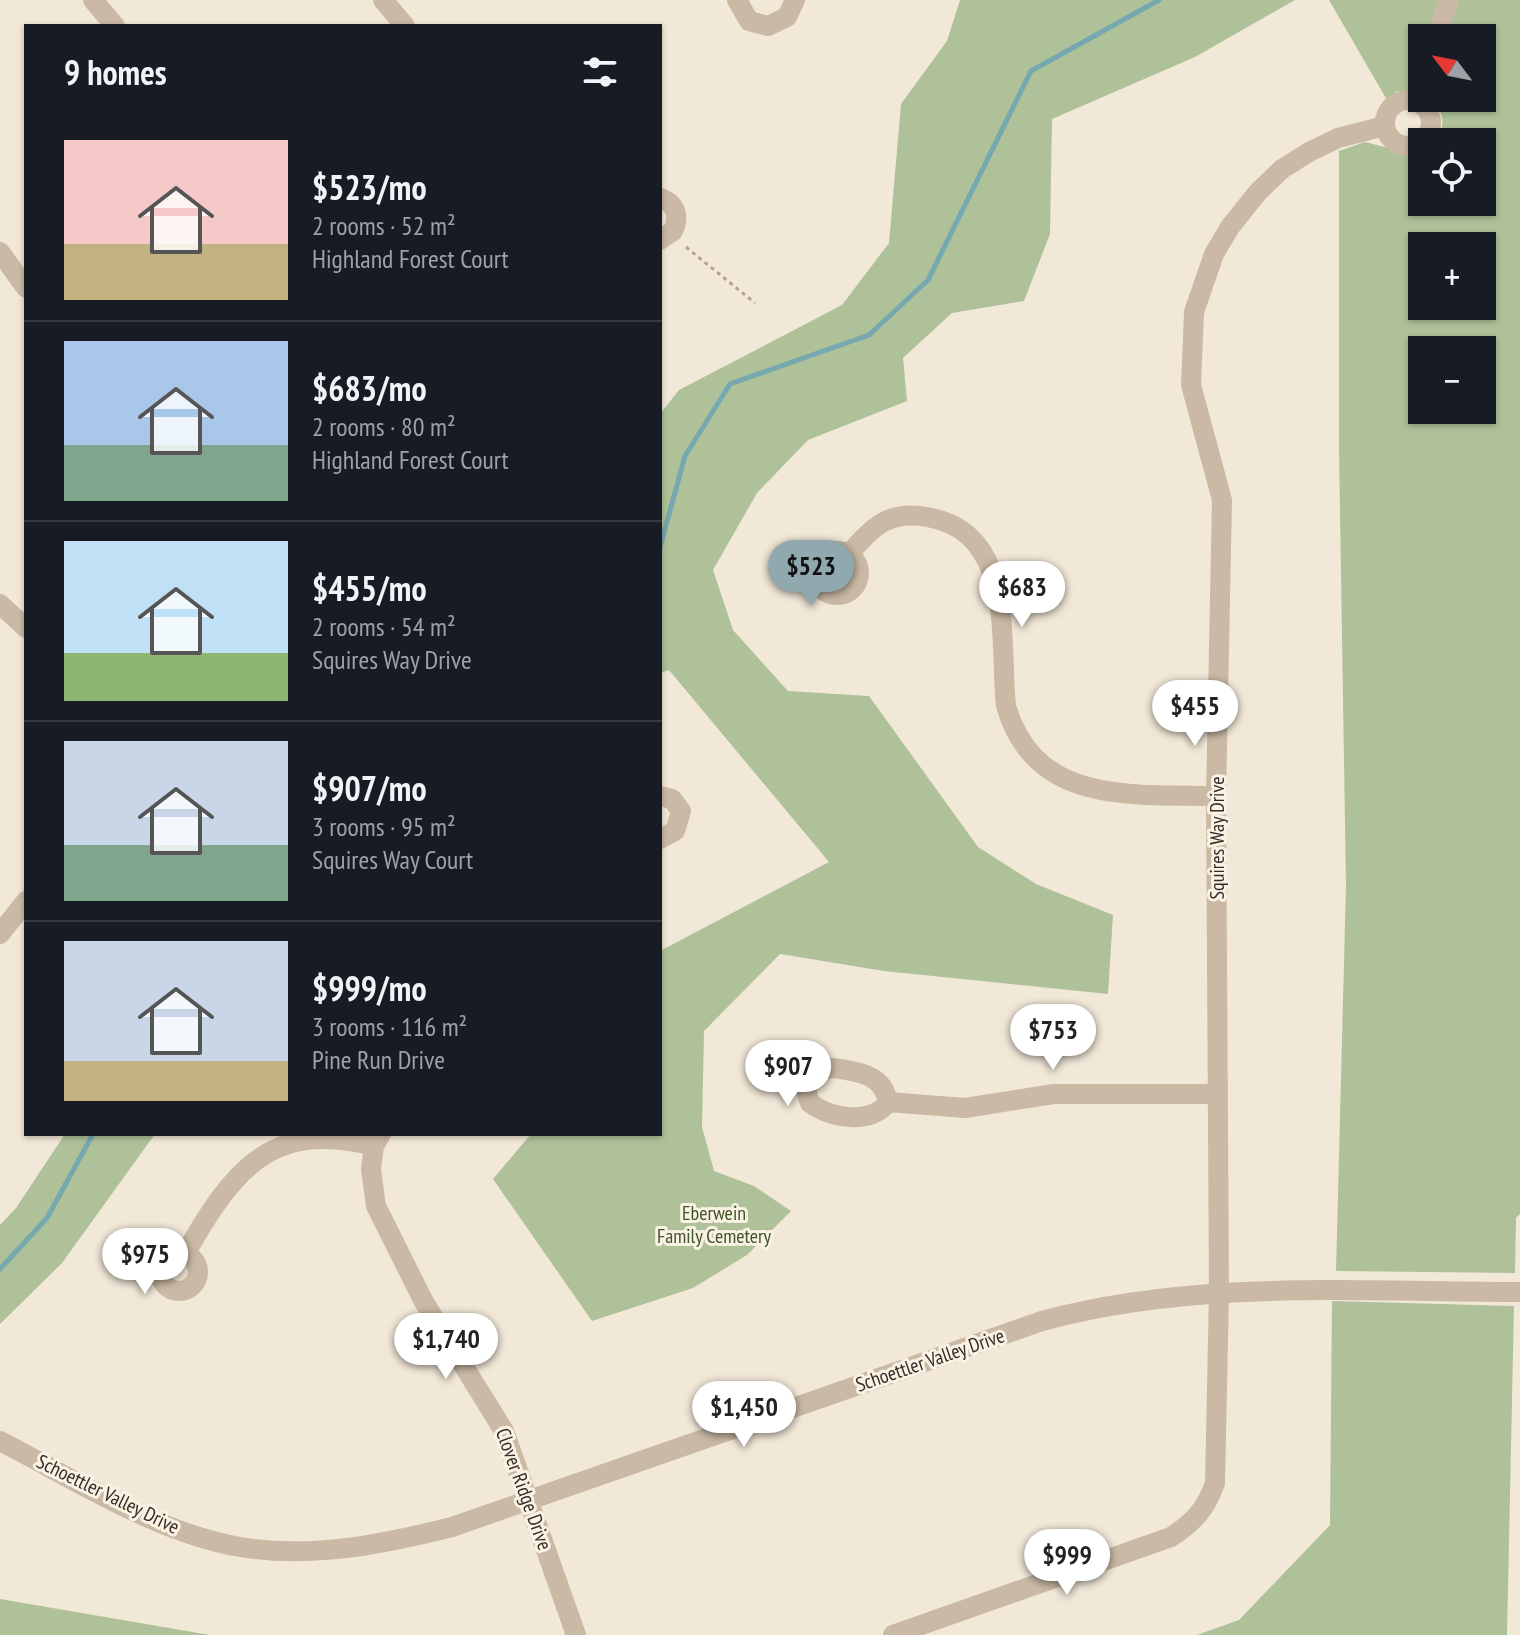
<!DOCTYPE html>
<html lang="en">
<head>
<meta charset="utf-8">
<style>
  :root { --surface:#171b24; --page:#242831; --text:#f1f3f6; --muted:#9ea1a6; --line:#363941; --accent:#90a9af }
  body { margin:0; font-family:"PT Sans Narrow",sans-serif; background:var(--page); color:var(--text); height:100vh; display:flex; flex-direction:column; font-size:30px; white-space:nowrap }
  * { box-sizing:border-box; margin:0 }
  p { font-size:26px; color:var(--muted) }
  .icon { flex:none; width:44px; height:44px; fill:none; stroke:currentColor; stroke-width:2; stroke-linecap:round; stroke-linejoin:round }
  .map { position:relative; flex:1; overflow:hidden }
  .sheet { position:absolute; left:24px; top:24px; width:638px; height:1112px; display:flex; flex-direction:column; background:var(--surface); border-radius:0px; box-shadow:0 2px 6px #0004 }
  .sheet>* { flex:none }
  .needle { width:52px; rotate:302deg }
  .controls { position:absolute; left:1408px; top:24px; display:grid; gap:16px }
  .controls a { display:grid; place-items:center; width:88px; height:88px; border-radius:0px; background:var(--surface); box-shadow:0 2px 6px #0004; font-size:40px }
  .price { position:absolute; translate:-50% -68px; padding:0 18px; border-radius:28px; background:#fff; color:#222; font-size:26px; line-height:52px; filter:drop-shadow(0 2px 4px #0008) }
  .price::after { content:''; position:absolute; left:50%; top:48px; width:24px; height:18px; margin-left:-12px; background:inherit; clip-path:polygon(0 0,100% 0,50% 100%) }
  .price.on { background:var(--accent); color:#111 }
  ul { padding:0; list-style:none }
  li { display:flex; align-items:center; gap:24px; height:200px; padding:0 40px }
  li+li { border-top:2px solid var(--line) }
  li span { display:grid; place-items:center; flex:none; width:224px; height:160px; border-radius:0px; color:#555 }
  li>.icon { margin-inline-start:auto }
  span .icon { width:96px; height:96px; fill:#fffc; stroke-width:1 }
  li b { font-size:34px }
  h2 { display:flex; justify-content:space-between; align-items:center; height:96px; padding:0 40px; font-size:34px }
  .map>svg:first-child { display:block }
  .green { fill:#afc198; fill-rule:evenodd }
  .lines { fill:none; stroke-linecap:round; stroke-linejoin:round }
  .stream { stroke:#76a8b0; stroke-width:5 }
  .path { stroke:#b6a38e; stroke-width:3; stroke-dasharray:4 4; stroke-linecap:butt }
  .minor { stroke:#cab9a4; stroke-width:20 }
  .labels { text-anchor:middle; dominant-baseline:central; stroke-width:6; stroke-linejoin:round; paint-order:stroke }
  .street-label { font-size:20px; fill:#352c26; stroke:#faf2e4 }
  .park-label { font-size:20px; fill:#405429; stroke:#faf2e4 }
</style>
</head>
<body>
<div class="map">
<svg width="1520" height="1635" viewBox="0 0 1520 1635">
  <rect width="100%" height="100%" fill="#f2e8d8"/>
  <g class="green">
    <path d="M960,0h335l-100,57 -143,62 -2,115 -26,67 -72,12 -49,45 4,43 -99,39 -51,53 -44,77 20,60 55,61 81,5 109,151 58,37 77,31 -5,79 -224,-23 -104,-17 -76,77 -2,96 12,44 40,15 37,25 -44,44 -54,33 -101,33 -99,-142 38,-45h129v-183l169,-89 -160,-192 -9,3v-259l19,-24 163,-85 47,-62 12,-139 46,-63z"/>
    <path d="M1329,0h191v1214l-4,4 -1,55 -179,-2 10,-385 -7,-438v-297l26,-9 47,12 10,-3v51h60v-60h-46c10,-17 8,-28 -4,-44h50v-60h-60v56l-25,-3 -10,9zM1422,246h60v60h-60zM1422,350h60v60h-60z"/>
    <path d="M65,1134h90l-93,129 -62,61v-99l16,-17z"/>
    <path d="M1332,1301l182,5 -7,329h-310l42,-15 91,-95z"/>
    <path d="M0,1599l210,36h-210z"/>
  </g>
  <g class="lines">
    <g class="stream">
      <path d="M660,547l25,-91 45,-72 139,-49 59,-55 103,-209 128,-71"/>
      <path d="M0,1269l47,-51 46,-84"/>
    </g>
    <path class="path" d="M686,247l69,56"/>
    <g class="minor">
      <path d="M93,0l22,26"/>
      <path d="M383,0l22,26"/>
      <path d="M737,0l12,21 19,5 19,-9 8,-17"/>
      <path d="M1435,38l14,-38"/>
      <circle cx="1408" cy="123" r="23"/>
      <path d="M660,198c16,5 20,19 13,33l-13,9"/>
      <path d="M0,252l26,36"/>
      <circle cx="837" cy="573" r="22"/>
      <path d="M850,553c22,-26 39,-43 77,-36 89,15 72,122 79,189 29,100 127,88 210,90"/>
      <path d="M0,604l26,24"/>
      <path d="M660,796l12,3 9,12 -6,20 -15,8"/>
      <path d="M0,934l26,-33"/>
      <path d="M834,1068c25,4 49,6 54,34 -16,23 -57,17 -78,1 -9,-23 0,-34 24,-35z"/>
      <path d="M888,1102l77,6 89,-14h163"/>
      <path d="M381,1134l-7,12 -3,23 5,37 48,96 80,129 72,204"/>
      <circle cx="179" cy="1272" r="19"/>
      <path d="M185,1254c47,-82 85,-135 189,-108"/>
      <path d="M0,1441c76,39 155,91 240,106 72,12 144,-3 212,-20l590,-206c155,-42 319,-29 478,-29"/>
      <path d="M893,1635l278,-98c23,-15 35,-28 44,-54l4,-191 -3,-496 6,-296 -31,-115 3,-73 20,-58 16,-27 28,-35 24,-23 27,-17 29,-14 47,-12"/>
    </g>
  </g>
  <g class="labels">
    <g class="street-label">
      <text transform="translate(1217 838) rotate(-90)">Squires Way Drive</text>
      <text transform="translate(930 1360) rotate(-19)">Schoettler Valley Drive</text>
      <text transform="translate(524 1489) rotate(70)">Clover Ridge Drive</text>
      <text transform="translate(108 1494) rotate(26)">Schoettler Valley Drive</text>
    </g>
    <g class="park-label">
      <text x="714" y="1213">Eberwein<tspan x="714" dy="23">Family Cemetery</tspan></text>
    </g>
  </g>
</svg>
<div class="controls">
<a><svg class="needle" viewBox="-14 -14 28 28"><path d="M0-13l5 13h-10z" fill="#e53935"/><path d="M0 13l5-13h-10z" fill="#9ea1a6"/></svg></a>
<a><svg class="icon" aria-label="locate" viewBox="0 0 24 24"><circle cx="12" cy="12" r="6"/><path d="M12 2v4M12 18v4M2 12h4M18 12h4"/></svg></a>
<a>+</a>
<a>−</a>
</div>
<b class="price on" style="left:811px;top:608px">$523</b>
<b class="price" style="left:1022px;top:629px">$683</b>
<b class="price" style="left:1195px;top:748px">$455</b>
<b class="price" style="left:1053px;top:1072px">$753</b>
<b class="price" style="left:788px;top:1108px">$907</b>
<b class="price" style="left:145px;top:1296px">$975</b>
<b class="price" style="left:446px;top:1381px">$1,740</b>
<b class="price" style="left:744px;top:1449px">$1,450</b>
<b class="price" style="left:1067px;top:1597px">$999</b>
<section class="sheet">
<h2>9 homes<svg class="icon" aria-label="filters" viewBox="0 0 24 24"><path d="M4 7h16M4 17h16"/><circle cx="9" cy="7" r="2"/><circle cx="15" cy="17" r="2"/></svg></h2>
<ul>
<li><span style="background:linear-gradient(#f6c9c9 65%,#c2b280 0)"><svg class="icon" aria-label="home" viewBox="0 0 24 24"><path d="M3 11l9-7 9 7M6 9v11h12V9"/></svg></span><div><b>$523/mo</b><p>2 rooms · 52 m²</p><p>Highland Forest Court</p></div></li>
<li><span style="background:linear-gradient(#a9c7e8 65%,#7fa58c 0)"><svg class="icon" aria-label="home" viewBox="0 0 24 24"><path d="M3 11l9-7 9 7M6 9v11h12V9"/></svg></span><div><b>$683/mo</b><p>2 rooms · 80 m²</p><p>Highland Forest Court</p></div></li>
<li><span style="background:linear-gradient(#bfe0f5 70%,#8fb573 0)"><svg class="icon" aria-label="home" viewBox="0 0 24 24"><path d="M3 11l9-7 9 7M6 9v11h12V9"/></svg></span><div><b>$455/mo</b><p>2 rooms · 54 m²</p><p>Squires Way Drive</p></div></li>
<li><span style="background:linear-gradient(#c9d6e8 65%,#7fa58c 0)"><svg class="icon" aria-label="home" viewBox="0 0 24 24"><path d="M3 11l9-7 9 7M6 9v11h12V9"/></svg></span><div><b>$907/mo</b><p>3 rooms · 95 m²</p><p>Squires Way Court</p></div></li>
<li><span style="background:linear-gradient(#c9d6e8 75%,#c2b280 0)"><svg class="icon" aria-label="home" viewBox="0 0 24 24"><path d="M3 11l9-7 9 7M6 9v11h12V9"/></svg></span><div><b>$999/mo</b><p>3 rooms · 116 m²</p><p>Pine Run Drive</p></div></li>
</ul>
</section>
</div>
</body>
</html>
